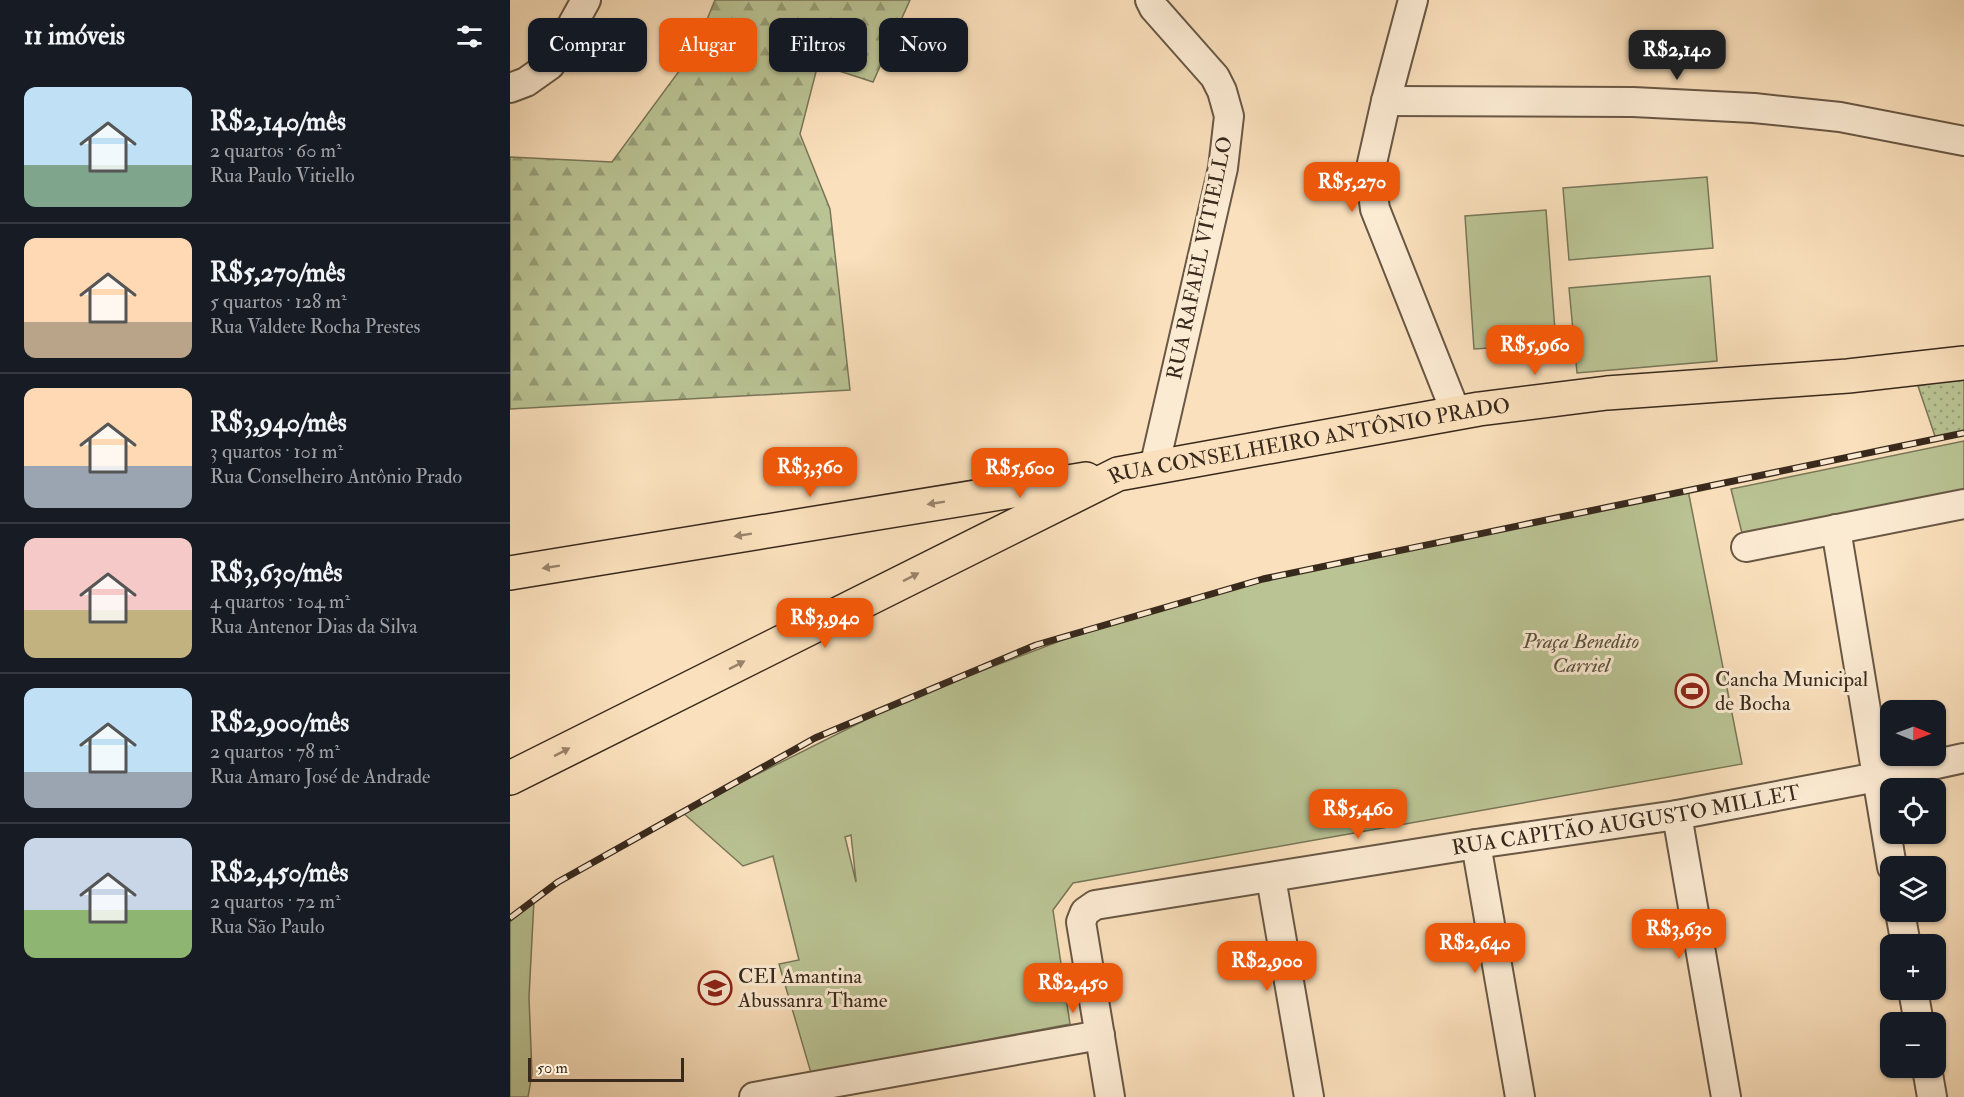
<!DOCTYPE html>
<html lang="pt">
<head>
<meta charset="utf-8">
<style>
  :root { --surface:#171b24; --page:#242831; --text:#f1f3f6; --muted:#9ea1a6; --line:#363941; --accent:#ea580c }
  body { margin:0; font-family:"IM FELL Double Pica",serif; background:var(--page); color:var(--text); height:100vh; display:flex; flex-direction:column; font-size:22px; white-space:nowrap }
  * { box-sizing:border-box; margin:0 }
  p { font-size:20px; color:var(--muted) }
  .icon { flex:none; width:33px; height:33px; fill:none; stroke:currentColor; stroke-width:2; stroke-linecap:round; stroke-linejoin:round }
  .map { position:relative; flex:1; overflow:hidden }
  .drawer { display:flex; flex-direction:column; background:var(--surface); width:510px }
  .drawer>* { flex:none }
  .guide { position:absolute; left:18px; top:18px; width:570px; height:54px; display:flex; gap:12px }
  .needle { width:39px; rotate:91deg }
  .tools { position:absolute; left:1370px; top:700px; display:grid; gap:12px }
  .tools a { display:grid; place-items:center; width:66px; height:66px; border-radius:12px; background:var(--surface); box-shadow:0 2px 4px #0004; font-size:30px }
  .scale { position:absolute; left:18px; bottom:15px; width:156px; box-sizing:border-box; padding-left:6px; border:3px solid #38291d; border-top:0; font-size:16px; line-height:21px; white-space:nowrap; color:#38291d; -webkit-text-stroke:4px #fcebd3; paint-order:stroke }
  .price { position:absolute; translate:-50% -51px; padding:0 14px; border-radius:12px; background:var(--accent); color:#fff; font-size:20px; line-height:39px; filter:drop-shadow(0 2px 3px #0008) }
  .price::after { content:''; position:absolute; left:50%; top:36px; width:18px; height:14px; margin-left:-9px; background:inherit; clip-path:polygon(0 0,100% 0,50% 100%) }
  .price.current { background:#222; color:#fff }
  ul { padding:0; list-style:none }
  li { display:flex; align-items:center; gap:18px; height:150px; padding:0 24px }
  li+li { border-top:2px solid var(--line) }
  li span { display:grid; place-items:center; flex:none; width:168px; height:120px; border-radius:12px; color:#555 }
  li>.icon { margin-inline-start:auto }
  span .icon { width:72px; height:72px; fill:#fffc; stroke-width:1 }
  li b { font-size:26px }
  h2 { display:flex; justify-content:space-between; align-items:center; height:72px; padding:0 24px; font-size:26px }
  .tag { padding:0 21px; border-radius:12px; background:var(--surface); box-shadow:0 2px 4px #0004; font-size:21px; line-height:54px }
  .tag.current { background:var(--accent); color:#fff }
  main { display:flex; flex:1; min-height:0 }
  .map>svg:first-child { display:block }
  .grass { fill:url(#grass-dots); stroke:#797658; stroke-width:1.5 }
  .forest { fill:url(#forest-firs); stroke:#797658; stroke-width:1.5 }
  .green { fill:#bac394; stroke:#797658; stroke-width:1.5; fill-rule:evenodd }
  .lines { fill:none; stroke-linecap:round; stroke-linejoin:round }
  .minor-casing { stroke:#685745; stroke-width:32 }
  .major-casing { stroke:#38291d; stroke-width:36 }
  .minor { stroke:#fcebd3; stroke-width:28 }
  .major { stroke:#fae0bc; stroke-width:33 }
  .rail-casing { stroke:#38291d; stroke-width:7 }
  .rail { stroke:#fcebd3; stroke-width:4.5; stroke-dasharray:14; stroke-linecap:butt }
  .oneway { fill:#99846c }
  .labels { text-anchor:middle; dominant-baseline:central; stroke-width:6; stroke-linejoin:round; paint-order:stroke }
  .street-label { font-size:21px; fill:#38291d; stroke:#fcebd3 }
  .park-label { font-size:21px; font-style:italic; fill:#58503b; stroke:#fcebd3 }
  .poi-label { font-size:21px; fill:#38291d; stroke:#fcebd3; text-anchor:start }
</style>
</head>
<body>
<main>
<section class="drawer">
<h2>11 imóveis<svg class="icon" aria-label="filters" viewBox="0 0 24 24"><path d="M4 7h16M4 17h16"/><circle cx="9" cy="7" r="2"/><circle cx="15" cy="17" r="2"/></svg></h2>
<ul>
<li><span style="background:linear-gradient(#bfe0f5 65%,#7fa58c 0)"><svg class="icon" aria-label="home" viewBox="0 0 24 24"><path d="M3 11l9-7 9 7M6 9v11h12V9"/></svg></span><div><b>R$2,140/mês</b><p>2 quartos · 60 m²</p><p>Rua Paulo Vitiello</p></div></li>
<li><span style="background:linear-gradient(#ffd9b3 70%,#b9a48a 0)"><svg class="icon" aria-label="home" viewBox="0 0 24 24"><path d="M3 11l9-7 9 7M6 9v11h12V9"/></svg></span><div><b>R$5,270/mês</b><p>5 quartos · 128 m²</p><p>Rua Valdete Rocha Prestes</p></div></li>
<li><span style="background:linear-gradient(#ffd9b3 65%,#9aa5b1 0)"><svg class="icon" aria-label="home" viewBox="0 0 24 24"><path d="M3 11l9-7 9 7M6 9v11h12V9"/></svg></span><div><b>R$3,940/mês</b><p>3 quartos · 101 m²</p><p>Rua Conselheiro Antônio Prado</p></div></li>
<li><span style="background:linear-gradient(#f6c9c9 60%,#c2b280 0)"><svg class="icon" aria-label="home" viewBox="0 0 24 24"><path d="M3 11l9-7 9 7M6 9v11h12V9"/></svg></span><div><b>R$3,630/mês</b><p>4 quartos · 104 m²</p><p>Rua Antenor Dias da Silva</p></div></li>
<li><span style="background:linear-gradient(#bfe0f5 70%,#9aa5b1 0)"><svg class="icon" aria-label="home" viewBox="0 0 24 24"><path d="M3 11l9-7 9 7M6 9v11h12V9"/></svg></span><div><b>R$2,900/mês</b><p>2 quartos · 78 m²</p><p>Rua Amaro José de Andrade</p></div></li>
<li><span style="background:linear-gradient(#c9d6e8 60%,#8fb573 0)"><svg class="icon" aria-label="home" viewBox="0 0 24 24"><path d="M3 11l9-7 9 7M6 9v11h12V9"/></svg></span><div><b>R$2,450/mês</b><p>2 quartos · 72 m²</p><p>Rua São Paulo</p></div></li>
</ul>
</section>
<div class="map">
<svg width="1454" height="1097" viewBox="0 0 1454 1097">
  <defs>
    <pattern id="grass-dots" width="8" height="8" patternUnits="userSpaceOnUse" patternTransform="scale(1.5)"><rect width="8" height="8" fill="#bac394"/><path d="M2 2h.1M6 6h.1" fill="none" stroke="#989e78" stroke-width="1.8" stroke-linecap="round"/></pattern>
    <pattern id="forest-firs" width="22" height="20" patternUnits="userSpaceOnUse" patternTransform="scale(1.5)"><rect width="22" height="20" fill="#bac394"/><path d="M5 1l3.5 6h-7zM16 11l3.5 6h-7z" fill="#989e78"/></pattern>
  </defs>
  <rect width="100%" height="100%" fill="#fae0bc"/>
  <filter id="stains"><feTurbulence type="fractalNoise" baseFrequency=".00333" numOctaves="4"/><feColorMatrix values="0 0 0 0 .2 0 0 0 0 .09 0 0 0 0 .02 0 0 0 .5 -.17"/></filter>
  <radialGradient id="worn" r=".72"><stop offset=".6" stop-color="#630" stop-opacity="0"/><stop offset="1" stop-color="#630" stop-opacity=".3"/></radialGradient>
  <path class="grass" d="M1454,376v56l-28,7 -18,-53z"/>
  <path class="forest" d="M205,0h195l-37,82 -55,-18 -18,70 30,75 20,181 -340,19v-252l102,5 82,-111z"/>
  <g class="green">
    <path d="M1197,177l6,71 -144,12 -6,-72z"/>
    <path d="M1036,210l10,134 -82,5 -9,-133z"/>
    <path d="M1200,276l7,85 -140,12 -8,-85z"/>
    <path d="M1454,441v52l-221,44 -12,-48z"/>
    <path d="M1178,490l54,274 -669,119 -20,27 17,114 -259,49 -32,-109 20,-4 -26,-104 -30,10 -61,-54 225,-113 190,-72 196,-54zM341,835l5,46v1l-11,-45z"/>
    <path d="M24,900l-5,97 3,77 -4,23h-18v-179z"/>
  </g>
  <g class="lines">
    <g class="minor-casing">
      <g id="minor">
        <path d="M640,0l4,8 61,69 7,14 7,25 -6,52 -69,300"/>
        <path d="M903,0l-27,101 -16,71 5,37 81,204"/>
        <path d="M0,88l16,-6 24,-17 36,-65"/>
        <path d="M876,101l247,1 121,6 86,9 124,24"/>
        <path d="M1326,529l56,338"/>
        <path d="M1236,547l218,-43"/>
        <path d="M1167,815l49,282"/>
        <path d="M966,844l44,253"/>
        <path d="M761,878l38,219"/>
        <path d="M1390,912l6,33"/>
        <path d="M1403,990l6,33"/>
        <path d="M1417,1068l5,29"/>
        <path d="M244,1097l346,-62"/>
        <path id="s1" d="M600,1097l-29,-175 4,-10 10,-7 381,-61 201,-29 200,-38 87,-19"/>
      </g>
    </g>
    <g class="major-casing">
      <g id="major">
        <path d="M0,573l576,-94"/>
        <path id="s2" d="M0,778l608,-304 361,-65 128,-16 241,-17 116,-13"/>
      </g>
    </g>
    <use href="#minor" class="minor"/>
    <use href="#major" class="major"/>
    <g class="rail-casing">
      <path id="rail" d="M0,918l48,-36 257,-144 221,-93 227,-66 701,-146"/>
    </g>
    <use href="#rail" class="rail"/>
  </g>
  <defs><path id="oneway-solid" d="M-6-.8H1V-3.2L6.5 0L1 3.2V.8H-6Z" transform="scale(1.5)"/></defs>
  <g class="oneway">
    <use href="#oneway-solid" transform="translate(426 503) rotate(171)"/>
    <use href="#oneway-solid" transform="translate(233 535) rotate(171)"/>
    <use href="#oneway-solid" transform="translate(41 567) rotate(171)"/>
    <use href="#oneway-solid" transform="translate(401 577) rotate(-27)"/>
    <use href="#oneway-solid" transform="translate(227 665) rotate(-27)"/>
    <use href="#oneway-solid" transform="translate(52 752) rotate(-27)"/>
  </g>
  <defs>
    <g id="stadium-ring" transform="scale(1.725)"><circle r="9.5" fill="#fcebd3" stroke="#8f2418" stroke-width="1.5"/><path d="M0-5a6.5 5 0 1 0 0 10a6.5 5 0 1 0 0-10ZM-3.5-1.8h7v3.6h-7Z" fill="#8f2418"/></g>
    <g id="school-ring" transform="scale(1.725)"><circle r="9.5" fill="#fcebd3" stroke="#8f2418" stroke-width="1.5"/><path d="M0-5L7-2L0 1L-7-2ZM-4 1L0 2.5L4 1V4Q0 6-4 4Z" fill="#8f2418"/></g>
  </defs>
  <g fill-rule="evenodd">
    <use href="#stadium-ring" x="1182" y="691"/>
    <use href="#school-ring" x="205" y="988"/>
  </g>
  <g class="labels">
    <g class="street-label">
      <text transform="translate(690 258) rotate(-78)">RUA RAFAEL VITIELLO</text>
      <text stroke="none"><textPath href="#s2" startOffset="874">RUA CONSELHEIRO ANTÔNIO PRADO</textPath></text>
      <text stroke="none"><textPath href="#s1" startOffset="738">RUA CAPITÃO AUGUSTO MILLET</textPath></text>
    </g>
    <g class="park-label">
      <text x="1071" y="641">Praça Benedito<tspan x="1071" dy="24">Carriel</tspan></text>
    </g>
    <g class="poi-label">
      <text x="1205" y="679">Cancha Municipal<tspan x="1205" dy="24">de Bocha</tspan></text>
      <text x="228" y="976">CEI Amantina<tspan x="228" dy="24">Abussanra Thame</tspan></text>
    </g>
  </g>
  <rect width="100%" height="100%" filter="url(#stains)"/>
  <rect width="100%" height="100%" fill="url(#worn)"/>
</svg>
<div class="tools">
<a><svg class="needle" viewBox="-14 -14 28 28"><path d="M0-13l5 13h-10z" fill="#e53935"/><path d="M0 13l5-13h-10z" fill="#9ea1a6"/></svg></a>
<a><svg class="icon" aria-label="locate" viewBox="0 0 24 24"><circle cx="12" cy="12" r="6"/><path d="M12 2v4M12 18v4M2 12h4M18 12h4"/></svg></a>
<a><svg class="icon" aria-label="layers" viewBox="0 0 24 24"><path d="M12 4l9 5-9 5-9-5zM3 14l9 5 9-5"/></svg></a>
<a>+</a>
<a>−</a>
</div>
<div class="scale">50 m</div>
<b class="price current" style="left:1167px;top:81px">R$2,140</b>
<b class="price" style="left:842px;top:213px">R$5,270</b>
<b class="price" style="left:1025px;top:376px">R$5,960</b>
<b class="price" style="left:300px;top:498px">R$3,360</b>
<b class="price" style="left:510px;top:499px">R$5,600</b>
<b class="price" style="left:315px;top:649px">R$3,940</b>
<b class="price" style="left:848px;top:840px">R$5,460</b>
<b class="price" style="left:1169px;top:960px">R$3,630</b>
<b class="price" style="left:965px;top:974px">R$2,640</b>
<b class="price" style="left:757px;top:992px">R$2,900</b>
<b class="price" style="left:563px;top:1014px">R$2,450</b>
<div class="guide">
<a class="tag">Comprar</a>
<a class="tag current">Alugar</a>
<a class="tag">Filtros</a>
<a class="tag">Novo</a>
</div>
</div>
</main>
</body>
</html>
